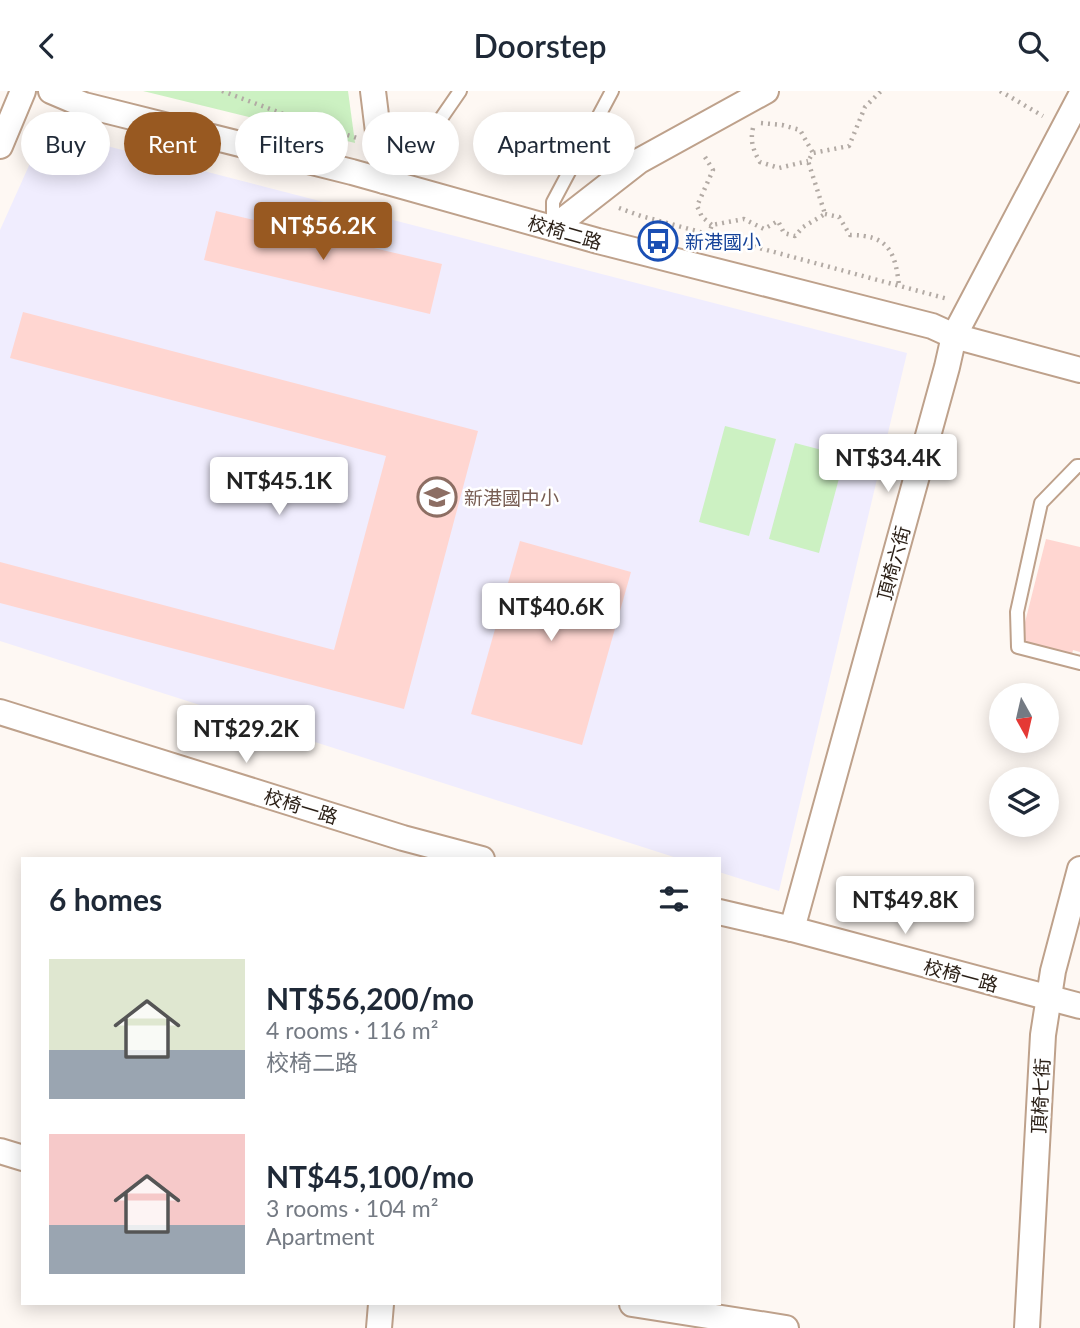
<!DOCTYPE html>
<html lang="en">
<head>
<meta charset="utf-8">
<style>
  :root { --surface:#fff; --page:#f2f2f3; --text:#1f2937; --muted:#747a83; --accent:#985921 }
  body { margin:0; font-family:Lato,"Noto Sans TC",sans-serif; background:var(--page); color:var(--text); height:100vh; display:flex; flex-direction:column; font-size:26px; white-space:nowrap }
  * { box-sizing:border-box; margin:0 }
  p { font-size:23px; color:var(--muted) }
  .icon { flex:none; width:38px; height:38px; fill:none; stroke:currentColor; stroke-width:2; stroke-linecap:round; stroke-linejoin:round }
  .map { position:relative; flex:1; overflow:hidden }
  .side { position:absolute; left:21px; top:766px; width:700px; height:448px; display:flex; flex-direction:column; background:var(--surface); border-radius:0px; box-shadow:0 4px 18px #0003 }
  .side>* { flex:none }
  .hud { position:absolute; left:21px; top:21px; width:700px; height:63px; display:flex; gap:14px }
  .needle { width:46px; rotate:172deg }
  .fabs { position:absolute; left:989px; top:592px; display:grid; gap:14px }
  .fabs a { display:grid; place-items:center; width:70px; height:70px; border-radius:50%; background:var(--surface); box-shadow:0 4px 18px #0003; font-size:35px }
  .price { position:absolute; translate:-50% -60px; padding:0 16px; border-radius:7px; background:#fff; color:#222; font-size:23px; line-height:46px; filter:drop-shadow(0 2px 4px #0008) }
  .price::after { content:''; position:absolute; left:50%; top:42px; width:21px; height:16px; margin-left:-10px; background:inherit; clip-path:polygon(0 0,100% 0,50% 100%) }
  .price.current { background:var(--accent); color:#fff }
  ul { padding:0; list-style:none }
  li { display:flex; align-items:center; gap:21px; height:175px; padding:0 28px }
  li span { display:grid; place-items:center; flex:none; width:196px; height:140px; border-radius:0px; color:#555 }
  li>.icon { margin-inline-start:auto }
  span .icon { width:84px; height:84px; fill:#fffc; stroke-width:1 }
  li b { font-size:30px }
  h2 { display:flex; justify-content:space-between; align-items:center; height:84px; padding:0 28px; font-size:30px }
  .tag { padding:0 24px; border-radius:32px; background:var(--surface); box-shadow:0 4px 18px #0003; font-size:24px; line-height:63px }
  .tag.current { background:var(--accent); color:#fff }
  header { display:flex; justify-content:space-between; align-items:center; height:91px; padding:0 28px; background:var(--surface); font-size:32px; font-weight:600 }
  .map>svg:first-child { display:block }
  .education { fill:#f0edfe }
  .green { fill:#ccf1c2 }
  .building { fill:#ffd6d1 }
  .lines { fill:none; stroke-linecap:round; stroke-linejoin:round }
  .service-casing { stroke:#bea18b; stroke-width:16 }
  .minor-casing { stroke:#bea18b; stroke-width:28 }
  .path { stroke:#b3aba5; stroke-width:4.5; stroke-dasharray:2 5; stroke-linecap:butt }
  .service { stroke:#fff; stroke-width:12 }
  .minor { stroke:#fff; stroke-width:24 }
  .labels { text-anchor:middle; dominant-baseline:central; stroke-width:5; stroke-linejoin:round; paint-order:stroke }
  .street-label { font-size:19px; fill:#2c2118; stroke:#fff }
  .transit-label { font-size:19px; fill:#164399; stroke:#fff; text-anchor:start }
  .education-label { font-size:19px; fill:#785e54; stroke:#fff; text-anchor:start }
</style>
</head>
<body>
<header><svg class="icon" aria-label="back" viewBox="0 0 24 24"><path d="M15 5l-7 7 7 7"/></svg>Doorstep<svg class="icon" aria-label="search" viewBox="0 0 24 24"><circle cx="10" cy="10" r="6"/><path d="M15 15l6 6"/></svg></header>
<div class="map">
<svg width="1080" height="1237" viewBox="0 0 1080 1237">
  <rect width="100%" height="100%" fill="#fef8f3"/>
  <path class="education" d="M45,39l862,223 -128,538 -60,-19v-13h-39l-680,-218v-411z"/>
  <g class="green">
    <path d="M143,0h205l7,52z"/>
    <path d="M725,335l51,13 -27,97 -50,-14z"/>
    <path d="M795,352l50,13 -26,97 -50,-14z"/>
  </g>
  <g class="building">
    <path d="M216,120l226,53 -12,50 -226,-54z"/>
    <path d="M23,221l455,119 -74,278 -404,-106v-41l334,88 52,-194 -376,-98z"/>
    <path d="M1046,448l34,8v105l-7,-2 -2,9 -52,-13z"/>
    <path d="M520,450l111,31 -49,173 -111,-31z"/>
  </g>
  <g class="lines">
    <g class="service-casing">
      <g id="service">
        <path d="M384,90l27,-19 49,-71"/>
        <path d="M553,137v-26l59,-111"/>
        <path d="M1080,375h-3l-36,37 -24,109 1,35 62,16"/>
      </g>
    </g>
    <g class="minor-casing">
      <g id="minor">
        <path d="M51,0l33,14 268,67 246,69 334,85 22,10 126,34"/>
        <path d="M373,0l11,90"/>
        <path d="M0,55l23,-55"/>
        <path d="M553,137l86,-67 127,-70"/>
        <path d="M0,621l403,126 79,21"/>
        <path d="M719,821l73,17 288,77"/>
        <path d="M792,838l155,-562 7,-31 126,-239"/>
        <path d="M0,1060l23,7"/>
        <path d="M632,1213l154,24"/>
        <path d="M379,1237l2,-24"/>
        <path d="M1027,1237l16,-293 10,-64 27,-102"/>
      </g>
    </g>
    <g class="path">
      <path d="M222,0l83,31 52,16"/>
      <path d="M1000,0l43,25"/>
      <path d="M761,32l21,2 18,5 13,23"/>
      <path d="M753,37c-3,13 0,22 7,34l19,6 29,-7"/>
      <path d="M705,66l8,13 -16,36 5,11 10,8"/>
      <path d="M619,117l22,8 307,83"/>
      <path d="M825,123l14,3 11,18c38,0 45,16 49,50"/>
      <path d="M708,144l4,-10 32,-6 20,10 14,-8 6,12 11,3 8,-9 22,-13 -17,-53 5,-8 36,-7 16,-39 16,-16"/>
    </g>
    <use href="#service" class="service"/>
    <use href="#minor" class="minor"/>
  </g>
  <defs>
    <g id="bus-ring" transform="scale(2.0125)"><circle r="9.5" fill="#fff" stroke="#1a4fb4" stroke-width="1.5"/><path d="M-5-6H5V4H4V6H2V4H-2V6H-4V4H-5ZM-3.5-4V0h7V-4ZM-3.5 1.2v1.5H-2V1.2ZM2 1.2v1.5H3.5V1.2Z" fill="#1a4fb4"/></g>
    <g id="school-ring" transform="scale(2.0125)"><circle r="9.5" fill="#fff" stroke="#8d6e63" stroke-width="1.5"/><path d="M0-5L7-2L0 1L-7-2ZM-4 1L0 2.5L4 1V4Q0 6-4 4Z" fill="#8d6e63"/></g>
  </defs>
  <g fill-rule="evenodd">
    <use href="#bus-ring" x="658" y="150"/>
    <use href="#school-ring" x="437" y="406"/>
  </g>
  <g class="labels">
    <g class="street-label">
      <text transform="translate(565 141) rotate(16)">校椅二路</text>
      <text transform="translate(893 472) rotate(-75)">頂椅六街</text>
      <text transform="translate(301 715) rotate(17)">校椅一路</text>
      <text transform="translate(961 884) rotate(15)">校椅一路</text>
      <text transform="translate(1040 1005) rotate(-87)">頂椅七街</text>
    </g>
    <g class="transit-label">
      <text x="685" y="150">新港國小</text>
    </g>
    <g class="education-label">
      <text x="464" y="406">新港國中小</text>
    </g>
  </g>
</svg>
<div class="fabs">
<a><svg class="needle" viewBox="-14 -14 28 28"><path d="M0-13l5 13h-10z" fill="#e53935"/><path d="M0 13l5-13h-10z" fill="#747a83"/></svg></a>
<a><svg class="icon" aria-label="layers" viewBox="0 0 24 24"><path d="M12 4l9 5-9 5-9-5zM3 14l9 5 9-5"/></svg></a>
</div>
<b class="price current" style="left:323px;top:171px">NT$56.2K</b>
<b class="price" style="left:888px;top:403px">NT$34.4K</b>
<b class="price" style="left:279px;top:426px">NT$45.1K</b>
<b class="price" style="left:551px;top:552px">NT$40.6K</b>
<b class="price" style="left:246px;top:674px">NT$29.2K</b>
<b class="price" style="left:905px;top:845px">NT$49.8K</b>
<div class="hud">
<a class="tag">Buy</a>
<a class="tag current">Rent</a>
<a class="tag">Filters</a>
<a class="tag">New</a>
<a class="tag">Apartment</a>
</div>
<section class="side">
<h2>6 homes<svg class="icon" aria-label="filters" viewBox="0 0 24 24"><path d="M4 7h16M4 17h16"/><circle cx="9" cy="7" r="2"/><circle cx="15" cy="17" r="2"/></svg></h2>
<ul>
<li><span style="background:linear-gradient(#dfe7d0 65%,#9aa5b1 0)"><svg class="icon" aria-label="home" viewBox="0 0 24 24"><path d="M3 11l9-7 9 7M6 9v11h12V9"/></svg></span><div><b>NT$56,200/mo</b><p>4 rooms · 116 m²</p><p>校椅二路</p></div></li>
<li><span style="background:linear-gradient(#f6c9c9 65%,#9aa5b1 0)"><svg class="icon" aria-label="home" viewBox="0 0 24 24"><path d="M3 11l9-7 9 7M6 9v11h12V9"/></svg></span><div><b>NT$45,100/mo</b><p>3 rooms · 104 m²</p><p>Apartment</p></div></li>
</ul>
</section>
</div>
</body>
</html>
